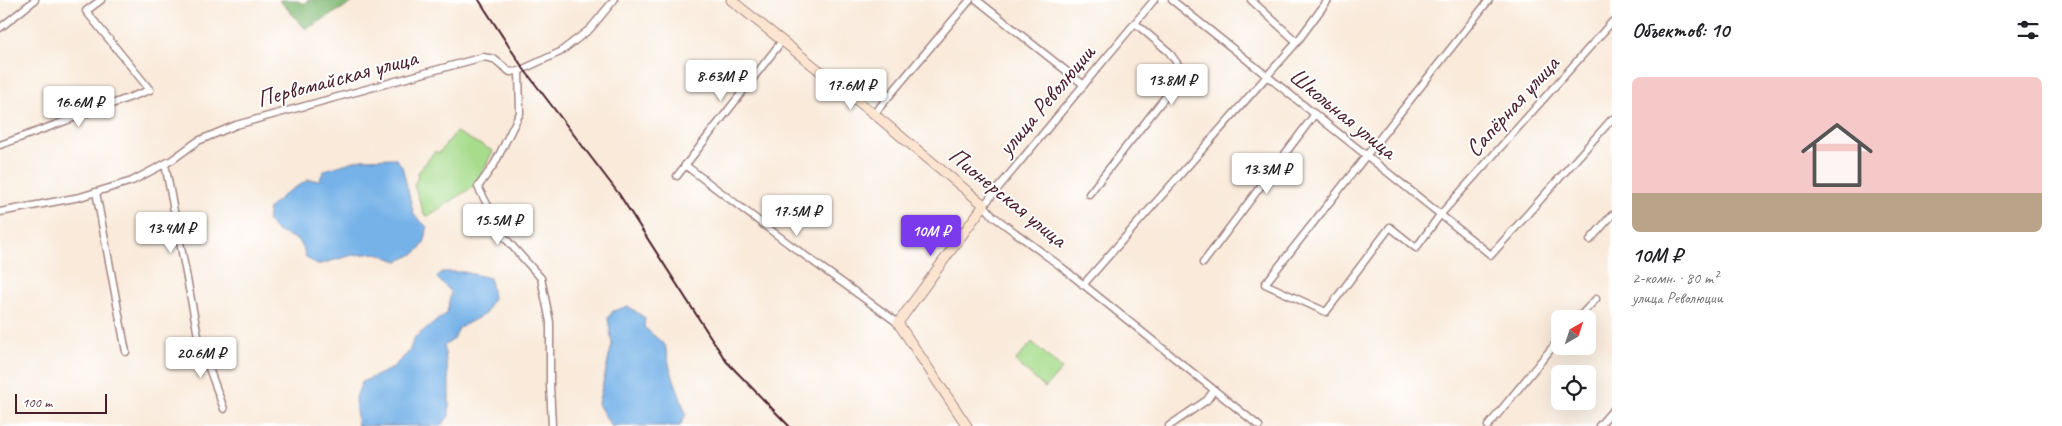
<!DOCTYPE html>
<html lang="ru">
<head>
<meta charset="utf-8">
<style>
  :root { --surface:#fff; --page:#f2f2f2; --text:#202124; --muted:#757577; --line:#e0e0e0; --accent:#7c3aed }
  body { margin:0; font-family:Caveat,sans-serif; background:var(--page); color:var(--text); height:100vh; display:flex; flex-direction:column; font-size:19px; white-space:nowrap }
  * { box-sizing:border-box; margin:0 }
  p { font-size:16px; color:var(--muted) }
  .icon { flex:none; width:28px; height:28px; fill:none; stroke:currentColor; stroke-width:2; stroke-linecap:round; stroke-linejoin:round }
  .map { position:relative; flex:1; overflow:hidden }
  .panel { display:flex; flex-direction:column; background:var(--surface); width:450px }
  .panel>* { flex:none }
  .needle { width:32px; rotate:39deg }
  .controls { position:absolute; left:1551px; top:310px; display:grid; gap:10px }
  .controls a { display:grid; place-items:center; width:45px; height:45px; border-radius:8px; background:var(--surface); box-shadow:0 5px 20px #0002; font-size:25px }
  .scale { position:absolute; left:15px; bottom:12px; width:92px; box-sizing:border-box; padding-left:5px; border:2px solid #4a1f2b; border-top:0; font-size:14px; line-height:18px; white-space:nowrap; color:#4a1f2b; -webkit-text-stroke:4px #fff; paint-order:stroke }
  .price { position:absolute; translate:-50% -42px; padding:0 11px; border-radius:5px; background:#fff; color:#222; font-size:16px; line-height:32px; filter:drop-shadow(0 1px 2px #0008) }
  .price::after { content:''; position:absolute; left:50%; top:30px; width:15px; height:11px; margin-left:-8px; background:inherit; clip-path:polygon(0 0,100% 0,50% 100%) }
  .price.active { background:var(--accent); color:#fff }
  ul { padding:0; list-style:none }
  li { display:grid; align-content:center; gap:10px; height:265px; padding:0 20px }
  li+li { border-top:1px solid var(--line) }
  li span { display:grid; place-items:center; height:155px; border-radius:8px; color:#555 }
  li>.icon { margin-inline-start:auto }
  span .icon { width:90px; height:90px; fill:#fffc; stroke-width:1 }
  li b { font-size:21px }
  h2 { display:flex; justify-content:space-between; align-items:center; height:60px; padding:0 20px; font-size:21px }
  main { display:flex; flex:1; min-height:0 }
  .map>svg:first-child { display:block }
  .green { fill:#a7dc8d; stroke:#787e5c }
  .forest { fill:#85bc78; stroke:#686e52 }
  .water { fill:#76b2e8; stroke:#60688a }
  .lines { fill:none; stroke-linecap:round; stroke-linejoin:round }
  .street-casing { stroke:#a28482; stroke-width:9 }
  .secondary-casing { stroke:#a28482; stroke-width:11 }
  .street { stroke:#fff; stroke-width:6 }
  .secondary { stroke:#fce5d0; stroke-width:9 }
  .rail { stroke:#4a1f2b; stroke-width:2 }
  .labels { text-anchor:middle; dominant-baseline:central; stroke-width:4; stroke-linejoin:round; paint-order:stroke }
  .street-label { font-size:24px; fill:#4a1f2b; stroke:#fff }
</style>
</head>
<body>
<main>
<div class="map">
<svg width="1612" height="426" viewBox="0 0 1612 426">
  <rect width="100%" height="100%" fill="#fff"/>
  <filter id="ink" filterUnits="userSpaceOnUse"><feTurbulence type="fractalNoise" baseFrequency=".02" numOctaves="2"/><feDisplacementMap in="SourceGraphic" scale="10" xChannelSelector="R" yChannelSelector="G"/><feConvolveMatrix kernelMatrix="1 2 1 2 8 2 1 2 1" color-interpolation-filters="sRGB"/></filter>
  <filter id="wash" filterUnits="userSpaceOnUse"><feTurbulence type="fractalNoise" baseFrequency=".0096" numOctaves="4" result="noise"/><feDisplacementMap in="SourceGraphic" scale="20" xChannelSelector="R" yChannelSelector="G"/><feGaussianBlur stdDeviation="1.12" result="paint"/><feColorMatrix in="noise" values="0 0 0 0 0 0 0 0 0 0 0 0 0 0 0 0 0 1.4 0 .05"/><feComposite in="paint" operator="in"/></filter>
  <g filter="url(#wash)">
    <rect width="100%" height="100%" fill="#f9eada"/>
    <g class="green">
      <path d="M456,132l37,19 -17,34 -48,31 -4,-2 -10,-29 4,-8 -1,-3 18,-23 4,2z"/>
      <path d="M1032,342l30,27 -17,19 -30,-27z"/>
    </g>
    <path class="forest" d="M279,0h16l9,4 4,-4h49l-51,29z"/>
    <g class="water">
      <path d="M395,158l7,8 12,49 13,12c-1,22 -10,27 -30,34l-20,-8 -24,2 -36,10 -12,-9c-3,-19 -11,-17 -26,-24 -5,-3 -9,-8 -12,-12l2,-12 17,-15 22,-13h11l6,-10 36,-11z"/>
      <path d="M441,272h23l26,6 3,20 -8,16 -26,14 -5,11 -10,7 5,37v33l-8,10h-83l-3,-26 7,-18 29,-13 18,-17 5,-14 33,-25 4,-21 -14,-14z"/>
      <path d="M628,306l17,12 -1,9 21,18 5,23 16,46 -6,12h-69l-13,-22 14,-60 -4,-26 5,-7z"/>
    </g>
  </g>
  <g filter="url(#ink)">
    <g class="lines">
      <g class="street-casing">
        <g id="street">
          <path d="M977,0l107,85"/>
          <path d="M1154,0l-170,205 9,11 66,49 200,161"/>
          <path d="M1172,0l319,255 121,-136"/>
          <path d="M1251,0l46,42"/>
          <path d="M1489,0l-224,284 61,28 64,-85 26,21 24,-33 172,-193"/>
          <path d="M0,28l35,-28"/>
          <path d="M519,71l1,42 -25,50 -17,24 27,51 36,40 9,44v63l2,41"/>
          <path d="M874,114l96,-114"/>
          <path d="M0,145l150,-55 -64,-79 15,-11"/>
          <path d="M165,164l34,177 25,68"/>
          <path d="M685,165l104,79 109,79"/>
          <path d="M677,176l105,-135"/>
          <path d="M96,192l30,160"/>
          <path d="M1089,194l95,-121 -15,-21 -34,-29"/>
          <path d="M0,212l80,-15 52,-16 40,-21 26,-19 38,-16 247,-68 11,2 16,13 9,-1 41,-19 30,-23 24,-29"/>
          <path d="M1590,240l22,-25"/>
          <path d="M1203,263l112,-149"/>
          <path d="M1083,285l214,-243 31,-42"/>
          <path d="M1577,319l19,-20"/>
          <path d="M1169,426l38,-26 7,-10"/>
          <path d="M1488,426l72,-88"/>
          <path d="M1599,426l13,-15"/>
        </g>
      </g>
      <g class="secondary-casing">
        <path id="secondary" d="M731,0l143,114 110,91 -86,118 69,103"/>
      </g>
      <use href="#street" class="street"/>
      <use href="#secondary" class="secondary"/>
      <path class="rail" d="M479,0l44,68 96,126 107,167 63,65"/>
    </g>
  </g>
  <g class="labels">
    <g class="street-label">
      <text transform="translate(337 78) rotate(-15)">Первомайская улица</text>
      <text transform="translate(1046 100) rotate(-50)">улица Революции</text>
      <text transform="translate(1512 106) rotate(-48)">Сапёрная улица</text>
      <text transform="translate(1343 113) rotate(39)">Школьная улица</text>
      <text transform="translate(1008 197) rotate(39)">Пионерская улица</text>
    </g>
  </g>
</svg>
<div class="controls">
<a><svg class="needle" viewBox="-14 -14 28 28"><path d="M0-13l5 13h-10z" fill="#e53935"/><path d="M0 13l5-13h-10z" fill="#757577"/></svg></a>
<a><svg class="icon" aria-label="locate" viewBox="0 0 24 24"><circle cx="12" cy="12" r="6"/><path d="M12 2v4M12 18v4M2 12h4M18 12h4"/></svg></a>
</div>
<div class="scale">100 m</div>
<b class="price" style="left:721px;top:102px">8.63M ₽</b>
<b class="price" style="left:1172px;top:106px">13.8M ₽</b>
<b class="price" style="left:851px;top:111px">17.6M ₽</b>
<b class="price" style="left:79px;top:128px">16.6M ₽</b>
<b class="price" style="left:1267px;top:195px">13.3M ₽</b>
<b class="price" style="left:797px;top:237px">17.5M ₽</b>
<b class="price" style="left:498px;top:246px">15.5M ₽</b>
<b class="price" style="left:171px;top:254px">13.4M ₽</b>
<b class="price active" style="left:931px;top:257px">10M ₽</b>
<b class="price" style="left:201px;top:379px">20.6M ₽</b>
</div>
<section class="panel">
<h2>Объектов: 10<svg class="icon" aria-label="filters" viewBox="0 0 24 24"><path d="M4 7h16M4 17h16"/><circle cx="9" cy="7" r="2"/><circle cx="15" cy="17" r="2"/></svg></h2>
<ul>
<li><span style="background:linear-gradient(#f6c9c9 75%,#b9a48a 0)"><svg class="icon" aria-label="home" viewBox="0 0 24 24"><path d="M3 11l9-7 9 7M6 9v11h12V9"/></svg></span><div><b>10M ₽</b><p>2-комн. · 80 m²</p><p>улица Революции</p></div></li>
</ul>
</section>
</main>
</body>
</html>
